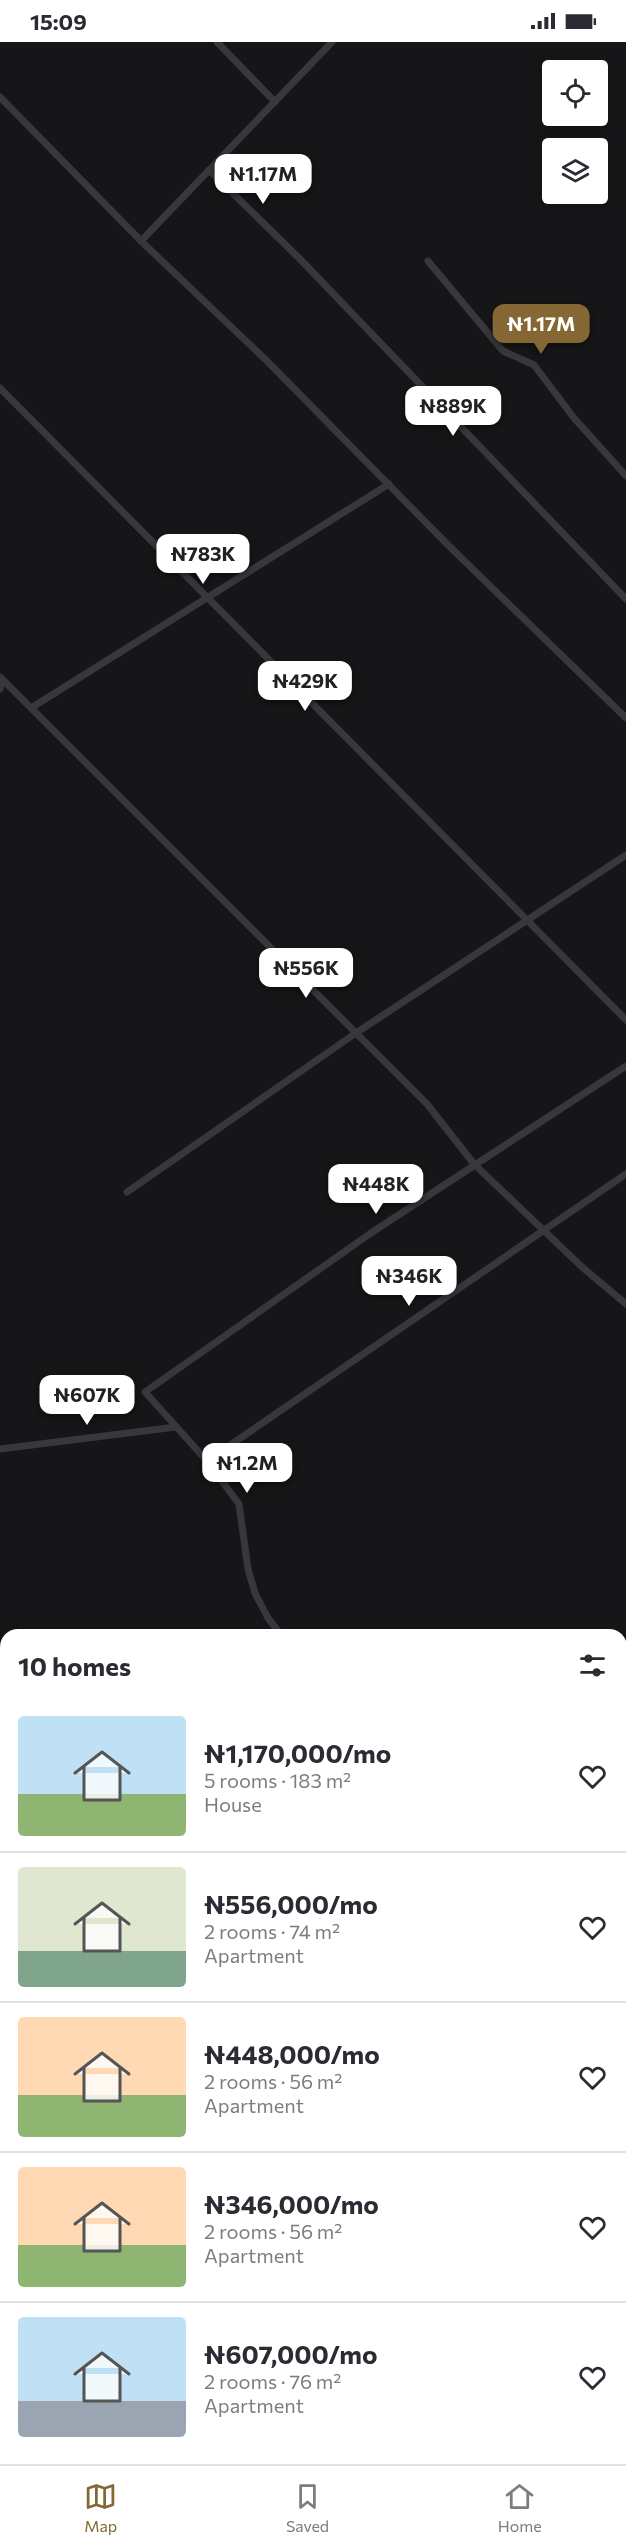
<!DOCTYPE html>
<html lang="en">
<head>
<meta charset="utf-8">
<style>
  :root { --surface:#fff; --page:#f7f7f7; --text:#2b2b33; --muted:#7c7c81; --line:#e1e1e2; --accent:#856733 }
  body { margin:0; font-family:Commissioner,sans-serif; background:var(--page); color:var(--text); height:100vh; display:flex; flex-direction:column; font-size:22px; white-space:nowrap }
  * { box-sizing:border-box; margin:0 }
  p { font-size:20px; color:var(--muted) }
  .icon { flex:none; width:33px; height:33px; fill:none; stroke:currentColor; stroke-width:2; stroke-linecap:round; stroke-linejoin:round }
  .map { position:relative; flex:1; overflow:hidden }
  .details { position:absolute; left:0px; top:1587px; width:627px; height:836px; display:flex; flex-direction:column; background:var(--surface); border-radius:18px 18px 0 0; box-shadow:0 3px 9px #0003 }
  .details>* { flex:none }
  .controls { position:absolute; left:542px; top:18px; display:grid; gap:12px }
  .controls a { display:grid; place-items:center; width:66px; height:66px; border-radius:6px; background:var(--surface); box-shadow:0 3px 9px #0003; font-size:30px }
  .price { position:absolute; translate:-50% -51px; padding:0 14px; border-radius:12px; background:#fff; color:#222; font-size:20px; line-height:39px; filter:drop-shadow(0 2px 3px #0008) }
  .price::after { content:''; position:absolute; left:50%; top:36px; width:18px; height:14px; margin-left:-9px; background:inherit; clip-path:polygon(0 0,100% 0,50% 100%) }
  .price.active { background:var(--accent); color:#fff }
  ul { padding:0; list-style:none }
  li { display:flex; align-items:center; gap:18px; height:150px; padding:0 18px }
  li+li { border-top:2px solid var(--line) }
  li span { display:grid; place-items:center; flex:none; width:168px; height:120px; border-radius:6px; color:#555 }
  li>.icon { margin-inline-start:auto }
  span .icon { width:72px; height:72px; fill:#fffc; stroke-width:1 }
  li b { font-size:26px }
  h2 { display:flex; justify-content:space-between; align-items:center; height:72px; padding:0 18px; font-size:26px }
  .status { display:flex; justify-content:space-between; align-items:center; height:42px; padding:0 30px; background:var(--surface); direction:ltr }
  .status svg { height:16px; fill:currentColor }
  .tabs { display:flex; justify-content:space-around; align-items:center; height:84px; border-top:2px solid var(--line); background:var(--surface); font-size:16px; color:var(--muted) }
  .tabs a { display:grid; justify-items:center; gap:3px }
  .tabs .active { color:var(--accent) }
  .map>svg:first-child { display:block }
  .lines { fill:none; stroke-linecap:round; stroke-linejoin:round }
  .minor { stroke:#37383d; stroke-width:7 }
  .tertiary { stroke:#37383d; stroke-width:9 }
</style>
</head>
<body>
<div class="status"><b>15:09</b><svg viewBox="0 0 49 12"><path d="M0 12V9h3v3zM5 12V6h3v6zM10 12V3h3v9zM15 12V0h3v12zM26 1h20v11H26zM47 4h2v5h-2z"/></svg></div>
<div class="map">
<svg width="626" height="2422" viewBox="0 0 626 2422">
  <rect width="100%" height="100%" fill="#161618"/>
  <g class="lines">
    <g class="minor">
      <path d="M217,0l58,60"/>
      <path d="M0,55l141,144 126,120 181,184 178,173"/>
      <path d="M209,128l90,88 327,341"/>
      <path d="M141,199l191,-199"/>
      <path d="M428,219l75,90 31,14 40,53 52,58"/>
      <path d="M0,346l626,632"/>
      <path d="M0,635l427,427 47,60 108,103 44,37"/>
      <path d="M0,647l2,-10"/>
      <path d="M31,666l358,-224"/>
      <path d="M127,1150l229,-159 270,-178"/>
      <path d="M0,1407l176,-22"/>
      <path d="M207,1419l419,-287"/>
      <path d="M281,1593l-13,-17 -13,-25 -7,-24 -9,-65 -32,-43 -62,-69 226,-159 255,-167"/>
      <path d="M621,1744l5,5"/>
      <path d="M0,1877l6,-1"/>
      <path d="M621,2010l5,-1"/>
      <path d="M0,2074l6,-1"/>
      <path d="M621,2099l5,-1"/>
      <path d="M621,2153h5"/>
      <path d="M621,2223h5"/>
      <path d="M0,2356l6,-2"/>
      <path d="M439,2416v6"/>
      <path d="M220,2422l30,-6"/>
      <path d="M310,2422l1,-6"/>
    </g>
    <g class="tertiary">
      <path d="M621,1735l5,-7"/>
      <path d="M621,1926l5,17"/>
    </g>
  </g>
</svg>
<div class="controls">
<a><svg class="icon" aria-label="locate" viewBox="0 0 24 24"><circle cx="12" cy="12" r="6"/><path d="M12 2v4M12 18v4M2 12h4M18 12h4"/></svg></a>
<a><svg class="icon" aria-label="layers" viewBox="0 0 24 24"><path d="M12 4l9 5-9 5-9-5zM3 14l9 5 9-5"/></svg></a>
</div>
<b class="price" style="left:263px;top:163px">₦1.17M</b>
<b class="price active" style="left:541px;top:313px">₦1.17M</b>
<b class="price" style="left:453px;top:395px">₦889K</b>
<b class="price" style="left:203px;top:543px">₦783K</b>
<b class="price" style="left:305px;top:670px">₦429K</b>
<b class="price" style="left:306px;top:957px">₦556K</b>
<b class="price" style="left:376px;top:1173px">₦448K</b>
<b class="price" style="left:409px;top:1265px">₦346K</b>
<b class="price" style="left:87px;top:1384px">₦607K</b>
<b class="price" style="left:247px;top:1452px">₦1.2M</b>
<section class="details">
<h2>10 homes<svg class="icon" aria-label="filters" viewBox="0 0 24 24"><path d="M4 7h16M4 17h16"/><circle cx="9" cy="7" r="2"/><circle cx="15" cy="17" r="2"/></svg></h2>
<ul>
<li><span style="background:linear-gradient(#bfe0f5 65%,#8fb573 0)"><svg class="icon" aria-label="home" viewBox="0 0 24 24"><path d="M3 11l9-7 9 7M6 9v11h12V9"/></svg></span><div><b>₦1,170,000/mo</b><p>5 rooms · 183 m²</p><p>House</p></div><svg class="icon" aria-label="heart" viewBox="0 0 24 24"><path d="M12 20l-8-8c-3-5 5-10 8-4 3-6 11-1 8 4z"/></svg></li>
<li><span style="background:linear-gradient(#dfe7d0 70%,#7fa58c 0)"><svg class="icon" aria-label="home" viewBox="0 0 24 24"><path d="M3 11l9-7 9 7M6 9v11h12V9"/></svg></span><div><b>₦556,000/mo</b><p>2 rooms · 74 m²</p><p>Apartment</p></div><svg class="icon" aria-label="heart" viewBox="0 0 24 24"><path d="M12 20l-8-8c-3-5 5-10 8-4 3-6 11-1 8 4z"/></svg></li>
<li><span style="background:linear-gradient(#ffd9b3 65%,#8fb573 0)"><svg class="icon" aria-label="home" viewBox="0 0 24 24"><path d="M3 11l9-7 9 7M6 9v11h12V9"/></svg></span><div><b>₦448,000/mo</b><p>2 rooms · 56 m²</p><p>Apartment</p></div><svg class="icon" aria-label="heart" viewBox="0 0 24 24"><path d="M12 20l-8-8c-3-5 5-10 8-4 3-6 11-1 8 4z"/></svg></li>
<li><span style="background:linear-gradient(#ffd9b3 65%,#8fb573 0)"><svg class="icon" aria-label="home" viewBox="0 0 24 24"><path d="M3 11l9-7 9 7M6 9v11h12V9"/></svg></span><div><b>₦346,000/mo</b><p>2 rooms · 56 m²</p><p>Apartment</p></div><svg class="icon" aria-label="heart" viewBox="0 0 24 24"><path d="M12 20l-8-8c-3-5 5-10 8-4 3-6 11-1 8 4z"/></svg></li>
<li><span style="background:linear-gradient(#bfe0f5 70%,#9aa5b1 0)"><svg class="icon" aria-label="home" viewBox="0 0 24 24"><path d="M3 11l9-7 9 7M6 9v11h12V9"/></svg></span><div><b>₦607,000/mo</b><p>2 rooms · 76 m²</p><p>Apartment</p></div><svg class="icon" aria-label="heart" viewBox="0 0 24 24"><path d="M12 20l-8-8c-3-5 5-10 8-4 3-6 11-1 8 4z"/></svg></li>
</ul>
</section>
</div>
<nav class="tabs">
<a class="active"><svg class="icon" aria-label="map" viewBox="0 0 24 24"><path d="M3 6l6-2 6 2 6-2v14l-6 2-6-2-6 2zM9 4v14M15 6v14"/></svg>Map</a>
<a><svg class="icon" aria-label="saved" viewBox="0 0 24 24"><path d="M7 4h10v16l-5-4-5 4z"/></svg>Saved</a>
<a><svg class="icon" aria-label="home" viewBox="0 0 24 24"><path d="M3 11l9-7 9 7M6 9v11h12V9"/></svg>Home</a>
</nav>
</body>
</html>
